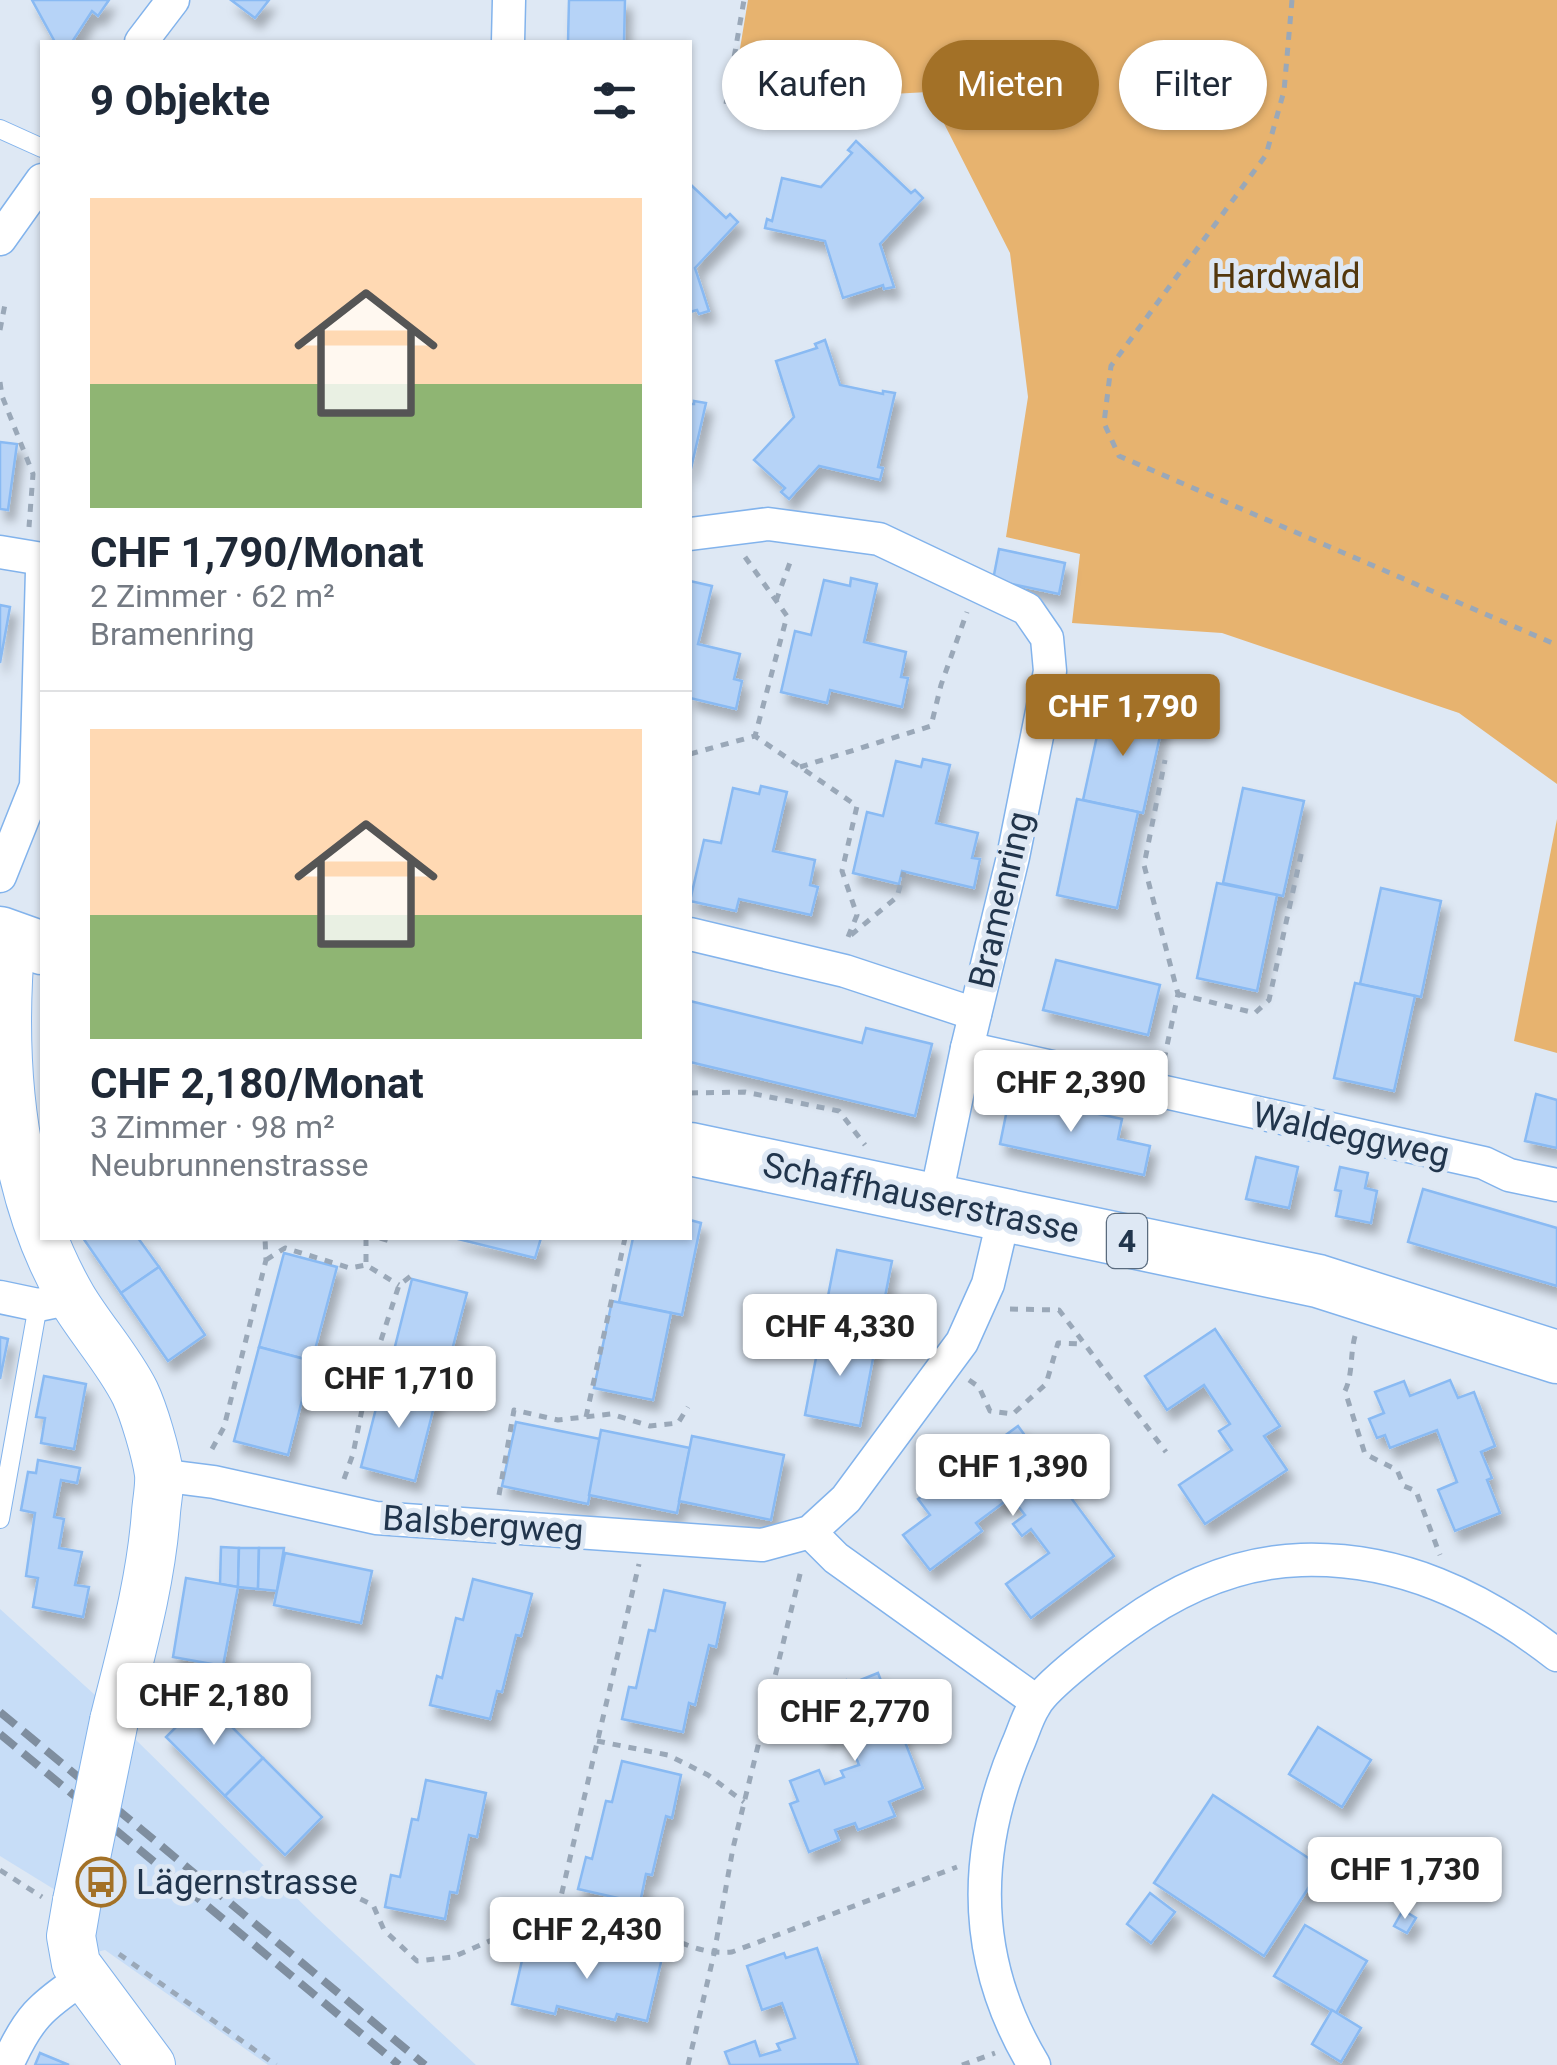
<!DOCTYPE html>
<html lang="de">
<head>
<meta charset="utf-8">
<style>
  :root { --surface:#fff; --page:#f6f6f7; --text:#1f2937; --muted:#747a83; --line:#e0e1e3; --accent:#a37127 }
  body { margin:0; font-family:Roboto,sans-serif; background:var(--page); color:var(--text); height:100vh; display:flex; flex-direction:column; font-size:38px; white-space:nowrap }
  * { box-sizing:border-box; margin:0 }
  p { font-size:32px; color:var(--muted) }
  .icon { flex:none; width:55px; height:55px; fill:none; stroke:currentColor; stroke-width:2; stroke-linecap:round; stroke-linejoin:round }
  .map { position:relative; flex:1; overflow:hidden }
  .details { position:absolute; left:40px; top:40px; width:652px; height:1200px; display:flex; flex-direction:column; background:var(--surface); border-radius:0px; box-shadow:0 2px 8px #0004 }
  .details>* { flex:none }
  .top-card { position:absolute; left:722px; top:40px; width:682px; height:90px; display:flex; gap:20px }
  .price { position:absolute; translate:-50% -85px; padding:0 22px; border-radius:10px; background:#fff; color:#222; font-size:32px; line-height:65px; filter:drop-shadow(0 2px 5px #0008) }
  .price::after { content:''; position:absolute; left:50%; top:60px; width:30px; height:22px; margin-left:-15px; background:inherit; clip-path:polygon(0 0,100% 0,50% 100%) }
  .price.current { background:var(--accent); color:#fff }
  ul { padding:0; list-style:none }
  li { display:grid; align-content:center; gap:20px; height:530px; padding:0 50px }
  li+li { border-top:2px solid var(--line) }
  li span { display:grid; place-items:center; height:310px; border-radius:0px; color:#555 }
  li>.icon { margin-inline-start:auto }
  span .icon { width:180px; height:180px; fill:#fffc; stroke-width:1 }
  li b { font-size:42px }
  h2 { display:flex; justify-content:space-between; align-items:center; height:120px; padding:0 50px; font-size:42px }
  .tag { padding:0 35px; border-radius:45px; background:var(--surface); box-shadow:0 2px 8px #0004; font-size:35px; line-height:90px }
  .tag.current { background:var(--accent); color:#fff }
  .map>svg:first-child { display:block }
  .built { fill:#c7ddf7 }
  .green { fill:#e7b36f }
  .building { fill:#b6d3f7; stroke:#89baf3; stroke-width:2.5; filter:url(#shadow) }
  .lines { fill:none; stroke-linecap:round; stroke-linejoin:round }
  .lane-casing { stroke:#82b3ec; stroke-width:20 }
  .street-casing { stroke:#82b3ec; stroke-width:35 }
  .secondary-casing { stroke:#82b3ec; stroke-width:50 }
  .primary-casing { stroke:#82b3ec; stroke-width:55 }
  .path { stroke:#9aa8b8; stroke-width:5; stroke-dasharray:8 8; stroke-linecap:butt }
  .lane { stroke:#fff; stroke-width:18 }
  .street { stroke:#fff; stroke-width:32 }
  .secondary { stroke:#fff; stroke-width:48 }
  .primary { stroke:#fff; stroke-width:52 }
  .rail { stroke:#7f8e9f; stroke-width:8; stroke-dasharray:20 10; stroke-linecap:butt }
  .secondary-bridge-casing { stroke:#82b3ec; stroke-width:50; stroke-linecap:butt }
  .secondary-bridge { stroke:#fff; stroke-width:48 }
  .labels { text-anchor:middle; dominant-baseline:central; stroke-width:10; stroke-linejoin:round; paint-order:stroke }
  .shield { fill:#dee8f4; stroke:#5a6b7e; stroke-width:2.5 }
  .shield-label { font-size:32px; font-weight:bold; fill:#21354c }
  .park-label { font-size:35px; fill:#53370c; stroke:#dee8f4 }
  .street-label { font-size:35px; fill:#21354c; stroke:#dee8f4 }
  .poi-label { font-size:35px; fill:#21354c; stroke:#dee8f4; text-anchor:start }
</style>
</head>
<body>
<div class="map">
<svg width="1557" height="2065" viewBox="0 0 1557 2065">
  <defs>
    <filter id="shadow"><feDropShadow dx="6" dy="10" stdDeviation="5" flood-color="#0004"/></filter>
  </defs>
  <rect width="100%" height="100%" fill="#dee8f4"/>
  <path class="built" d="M0,1609l95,86 39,43 182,179 160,148h-208l-163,-115 -8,2 -6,-40 -91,-56z"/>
  <g class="green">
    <path d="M748,0h809v784l-98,-71 -237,-80 -150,-10 8,-69 -74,-17 22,-140 -18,-144 -82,-161 -197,11z"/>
    <path d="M1557,819v234l-43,-12z"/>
  </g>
  <g class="building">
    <path d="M32,0h77l-11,16 -6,-5 -20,31h-17z"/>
    <path d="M231,0h38l-14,18z"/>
    <path d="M569,0h56l-1,42h-56z"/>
    <path d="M856,141l55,52 4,-3 8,8 -43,46 14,43 -10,2 -1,-4 -40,13 -18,-57 -60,-13 2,-9 5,2 10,-43 39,9 31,-34 -4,-3z"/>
    <path d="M690,184l36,34 4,-4 8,8 -43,46 14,43 -10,3 -2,-4 -7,2z"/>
    <path d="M825,340l15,45 43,9v-3l12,2 -17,74 5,1 -3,12 -61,-14 -30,33 -8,-7 4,-4 -31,-28 40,-43 -18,-56 41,-13 -2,-4z"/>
    <path d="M694,401l12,2 -16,70v-69h4z"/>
    <path d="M0,442l17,2 -9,66 -8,-1z"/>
    <path d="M999,549l66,14 -6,31 -66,-14z"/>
    <path d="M851,578l26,6 -13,58 42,10 -5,25 7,1 -6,29 -72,-17 -3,13 -46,-11 14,-61 16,4 13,-55 26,6z"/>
    <path d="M690,581l22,5 -14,58 42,10 -6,25 8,2 -6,28 -46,-11z"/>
    <path d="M0,605l10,2 -10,56z"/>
    <path d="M1104,704l60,14 -21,95 -60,-13z"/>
    <path d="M923,759l27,6 -14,58 42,10 -6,25 8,1 -6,29 -72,-17 -3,13 -46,-11 14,-61 16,4 13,-55 25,6z"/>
    <path d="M761,786l26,6 -14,59 42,9 -5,25 8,2 -7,28 -72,-16 -3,12 -46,-10 14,-61 17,3 12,-55 26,6z"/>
    <path d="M1243,788l61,13 -21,95 -60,-13z"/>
    <path d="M1077,799l61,13 -21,96 -60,-13z"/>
    <path d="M1217,883l60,12 -20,96 -60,-13z"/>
    <path d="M1381,888l60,13 -20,96 -61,-13z"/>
    <path d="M1056,960l104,25 -12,50 -105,-25z"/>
    <path d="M1355,983l60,13 -21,95 -60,-13z"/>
    <path d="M690,1001l172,42 4,-15 66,16 -17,72 -225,-54z"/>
    <path d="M1536,1094l21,6v48l-32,-7z"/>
    <path d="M1010,1095l112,24 -4,20 32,7 -6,29 -144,-31z"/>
    <path d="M1256,1157l42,10 -9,41 -43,-9z"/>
    <path d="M1340,1167l28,6 -3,15 12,3 -6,32 -35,-7 5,-25 -6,-1z"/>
    <path d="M1423,1189l134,39v58l-149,-44z"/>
    <path d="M690,1220l11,3 -19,92 -63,-13 14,-64h57z"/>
    <path d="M83,1238h55l21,29 -38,26z"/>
    <path d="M454,1238h87l-6,20z"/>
    <path d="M837,1250l55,11 -16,82 -55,-11z"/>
    <path d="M284,1253l53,14 -25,94 -53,-14z"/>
    <path d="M159,1267l46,68 -37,26 -47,-68z"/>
    <path d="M412,1279l55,14 -27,103 -54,-14z"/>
    <path d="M612,1301l59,12 -18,87 -59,-12z"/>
    <path d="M1215,1329l65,97 -16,10 23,34 -82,54 -26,-39 53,-35 -13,-19 11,-7 -26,-39 -37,25 -22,-34z"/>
    <path d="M821,1332l55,11 -16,83 -55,-11z"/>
    <path d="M0,1337l8,2 -8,40z"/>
    <path d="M259,1347l53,14 -24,94 -54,-14z"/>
    <path d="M44,1376l42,8 -12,65 -33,-6 4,-25 -9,-1z"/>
    <path d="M1450,1380l8,18 16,-6 21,54 -14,6 11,26 -5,2 13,33 -45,18 -17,-41 19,-8 -20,-52 -47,18 -5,-13 -8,3 -8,-19 15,-6 -9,-21 29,-11 6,15z"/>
    <path d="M383,1381l54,14 -22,86 -54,-14z"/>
    <path d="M516,1422l84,17 -12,65 -86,-18z"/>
    <path d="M1018,1426l96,130 -83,62 -25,-34 43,-31 -18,-24 -9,7 -9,-12 12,-9 -14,-18 -35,26 6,8 -52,39 -27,-35 27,-20 -12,-16z"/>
    <path d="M601,1430l89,18 -13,65 -88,-18z"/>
    <path d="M692,1436l92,19 -13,65 -92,-19z"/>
    <path d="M38,1460l42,8 -3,15 -16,-3 -7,37 10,2 -5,29 23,4 -7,33 14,2 -6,30 -50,-10 5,-29 -12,-2 9,-63 -14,-3 7,-38 8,1z"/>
    <path d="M221,1547l18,1 -1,39 -18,-3z"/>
    <path d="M239,1548h20l-1,41 -20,-2z"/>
    <path d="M259,1548h25l-7,43 -19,-2z"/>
    <path d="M285,1553l87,18 -11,52 -87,-18z"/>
    <path d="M186,1578l52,9 -15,79 -50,-9z"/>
    <path d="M473,1579l59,15 -11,42 -5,-1 -14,57 -5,-1 -7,28 -60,-14 7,-29 5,2 14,-60 7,2z"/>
    <path d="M664,1590l61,13 -9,44 -7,-2 -14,60 -6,-2 -6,29 -61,-13 7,-32 7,1 13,-58 6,1z"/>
    <path d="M878,1673l45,115 -34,14 6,14 -37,14 -3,-7 -20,7 4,10 -30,12 -19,-48 8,-3 -8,-20 29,-11 6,14 19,-7 -3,-6 18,-6 -14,-35 -20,8 -17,-44 38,-14 2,5z"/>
    <path d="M204,1699l59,59 -38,38 -59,-59z"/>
    <path d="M1318,1727l53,33 -29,47 -53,-33z"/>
    <path d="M263,1758l59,59 -37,38 -60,-59z"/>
    <path d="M622,1761l59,14 -9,43 -6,-2 -14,59 -6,-1 -6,29 -62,-14 8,-32 6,2 14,-58 6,1z"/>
    <path d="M426,1780l60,13 -9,44 -8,-2 -12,58 -7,-1 -5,27 -60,-12 6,-32 9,2 12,-58 6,1z"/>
    <path d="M1213,1795l109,72 -58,89 -110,-73z"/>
    <path d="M1150,1893l25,19 -24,31 -24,-19z"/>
    <path d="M1403,1910l13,8 -9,15 -13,-7z"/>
    <path d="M1305,1925l62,36 -31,52 -62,-37z"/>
    <path d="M526,1943l41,10 2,-8 57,13 2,-8 34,8 -15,63 -30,-7 -2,6 -58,-14 -2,8 -43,-10z"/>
    <path d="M817,1948l41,116 -128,1 -5,-13 30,-11 5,15 20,-6 -3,-6 18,-6 -13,-35 -20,7 -15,-44 37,-13 2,5z"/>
    <path d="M1332,2010l29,18 -20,34 -29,-18z"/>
    <path d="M40,2053l29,12h-34z"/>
  </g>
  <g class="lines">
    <g class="lane-casing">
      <g id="lane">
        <path d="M0,129l42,19"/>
        <path d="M0,1519l38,-214"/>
      </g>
    </g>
    <g class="street-casing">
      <g id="street">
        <path d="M141,42l32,-42"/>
        <path d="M508,42l1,-42"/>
        <path d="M0,239l42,-59"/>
        <path d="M690,534l78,-10 111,15 148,70 20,29 3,33 -37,186 -46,191 -32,153"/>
        <path d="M0,552l42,7"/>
        <path d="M0,876l36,-90 6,-215"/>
        <path d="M690,934l155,37 130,43"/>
        <path d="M967,1048l517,115 25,12 48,10"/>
        <path d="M0,1297l38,8 34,-7"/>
        <path d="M159,1475l55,7 162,36 386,27 48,-13 36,-33 116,-157 26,-58 16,-68"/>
        <path d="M810,1532l26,26 200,143"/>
        <path d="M7,2065c21,-47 33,-58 76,-87"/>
        <path d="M1034,2065c-62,-103 -63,-210 -17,-319 6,-13 10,-29 18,-41 11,-20 71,-65 91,-79 51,-37 111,-64 175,-66 98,-3 180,36 256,95"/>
      </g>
    </g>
    <g class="secondary-casing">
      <g id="secondary">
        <path d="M11,937c-11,122 -2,253 61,361 19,32 46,61 63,95 9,19 21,60 24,81 1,12 -2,26 -3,38 -5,71 -25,140 -42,209"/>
        <path d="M77,1901l-6,35 5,28 75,101"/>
      </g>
    </g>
    <g class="primary-casing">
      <g id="primary">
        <path d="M0,933l42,15"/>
        <path d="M690,1149l628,132 239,76"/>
      </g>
    </g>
    <g class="path">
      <path d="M1292,0l-8,91 -18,64 -155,211 -7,57 15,33 438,189"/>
      <path d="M726,104l18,-104"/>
      <path d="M0,330l6,-31"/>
      <path d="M0,382l2,14 31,78 -4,53"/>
      <path d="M745,557l42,59 -32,120"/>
      <path d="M776,601l16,-44"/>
      <path d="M690,754l65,-18 102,70 -15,65 15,44 -9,22 -6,1"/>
      <path d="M800,767l131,-41 10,-41 26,-73"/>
      <path d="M851,935l46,-38 7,-25"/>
      <path d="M1178,994l77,19 14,-13 33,-150"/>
      <path d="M1164,1060l14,-66 -34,-129 21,-105"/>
      <path d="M690,1093l55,-1 94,19 26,34"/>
      <path d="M366,1238v27l33,20"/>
      <path d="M380,1238l10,3"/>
      <path d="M266,1260l19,-12 65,20 16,-3"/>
      <path d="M1010,1309l49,1 107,142"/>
      <path d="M1355,1336c-5,18 -2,38 -10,55l20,63 32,16 7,16 12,5 24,64"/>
      <path d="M969,1380l10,7 11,24 23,3 33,-30 12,-41 25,1"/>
      <path d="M586,1417l39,-179"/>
      <path d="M212,1449l12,-22 42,-167 -1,-22"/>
      <path d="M344,1479l9,-25 15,-74 31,-95 12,-9v-7"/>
      <path d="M499,1495l15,-85 44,10 53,-6 39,12 28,-3 10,-16"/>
      <path d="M597,1741l71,14 40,20 36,27"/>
      <path d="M0,1870l42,27"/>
      <path d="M346,1892l27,13 11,25 33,31 36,-4 39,-17 2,-5 13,1 52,-31 80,-341"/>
      <path d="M559,1905c23,5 47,9 69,16 36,10 65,35 104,31l225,-85"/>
      <path d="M564,1934l96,20 23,-7"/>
      <path d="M510,1937l52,8 8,-38"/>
      <path d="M623,1948l6,-27"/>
      <path d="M119,1954l157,111"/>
      <path d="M688,2065l26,-111 19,-106 69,-282"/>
      <path d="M962,2065l33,-12"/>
    </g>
    <use href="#lane" class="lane"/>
    <use href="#street" class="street"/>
    <use href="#secondary" class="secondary"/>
    <use href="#primary" class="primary"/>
    <g class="rail">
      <path d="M0,1712l425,353"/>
      <path d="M0,1734l399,331"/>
    </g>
    <g class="secondary-bridge-casing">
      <path id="secondary-bridge" d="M77,1901l37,-180"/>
    </g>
    <use href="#secondary-bridge" class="secondary-bridge"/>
  </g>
  <defs>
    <g id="bus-ring" transform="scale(2.5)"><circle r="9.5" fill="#dee8f4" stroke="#a37127" stroke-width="1.5"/><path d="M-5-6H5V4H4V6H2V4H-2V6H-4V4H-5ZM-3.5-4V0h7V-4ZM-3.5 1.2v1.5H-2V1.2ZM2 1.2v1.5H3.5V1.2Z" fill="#a37127"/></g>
  </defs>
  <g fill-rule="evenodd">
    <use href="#bus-ring" x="101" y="1882"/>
  </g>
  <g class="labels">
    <rect class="shield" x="1107" y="1214" width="40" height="54" rx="8"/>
    <g class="shield-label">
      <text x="1127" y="1241">4</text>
    </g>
    <g class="park-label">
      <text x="1286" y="276">Hardwald</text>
    </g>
    <g class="street-label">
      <text transform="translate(1001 900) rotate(-77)">Bramenring</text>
      <text transform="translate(1351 1135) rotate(12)">Waldeggweg</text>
      <text transform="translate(921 1198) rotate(12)">Schaffhauserstrasse</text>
      <text transform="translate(483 1525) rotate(4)">Balsbergweg</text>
    </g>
    <g class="poi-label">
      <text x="136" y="1882">Lägernstrasse</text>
    </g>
  </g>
</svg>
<b class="price current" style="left:1123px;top:759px">CHF 1,790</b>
<b class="price" style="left:1071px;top:1135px">CHF 2,390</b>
<b class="price" style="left:840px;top:1379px">CHF 4,330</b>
<b class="price" style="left:399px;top:1431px">CHF 1,710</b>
<b class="price" style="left:1013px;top:1519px">CHF 1,390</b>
<b class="price" style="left:214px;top:1748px">CHF 2,180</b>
<b class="price" style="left:855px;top:1764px">CHF 2,770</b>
<b class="price" style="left:1405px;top:1922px">CHF 1,730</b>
<b class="price" style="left:587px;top:1982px">CHF 2,430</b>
<div class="top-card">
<a class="tag">Kaufen</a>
<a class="tag current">Mieten</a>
<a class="tag">Filter</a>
</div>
<section class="details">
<h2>9 Objekte<svg class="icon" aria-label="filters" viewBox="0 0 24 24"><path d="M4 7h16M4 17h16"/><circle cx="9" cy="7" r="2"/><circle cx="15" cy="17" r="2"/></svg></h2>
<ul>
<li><span style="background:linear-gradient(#ffd9b3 60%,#8fb573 0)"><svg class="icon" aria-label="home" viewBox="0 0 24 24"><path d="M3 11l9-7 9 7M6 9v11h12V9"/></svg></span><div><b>CHF 1,790/Monat</b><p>2 Zimmer · 62 m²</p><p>Bramenring</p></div></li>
<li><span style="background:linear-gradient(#ffd9b3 60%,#8fb573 0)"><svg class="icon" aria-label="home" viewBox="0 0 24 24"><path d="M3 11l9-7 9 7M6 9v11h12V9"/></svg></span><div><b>CHF 2,180/Monat</b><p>3 Zimmer · 98 m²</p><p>Neubrunnenstrasse</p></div></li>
</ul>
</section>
</div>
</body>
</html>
